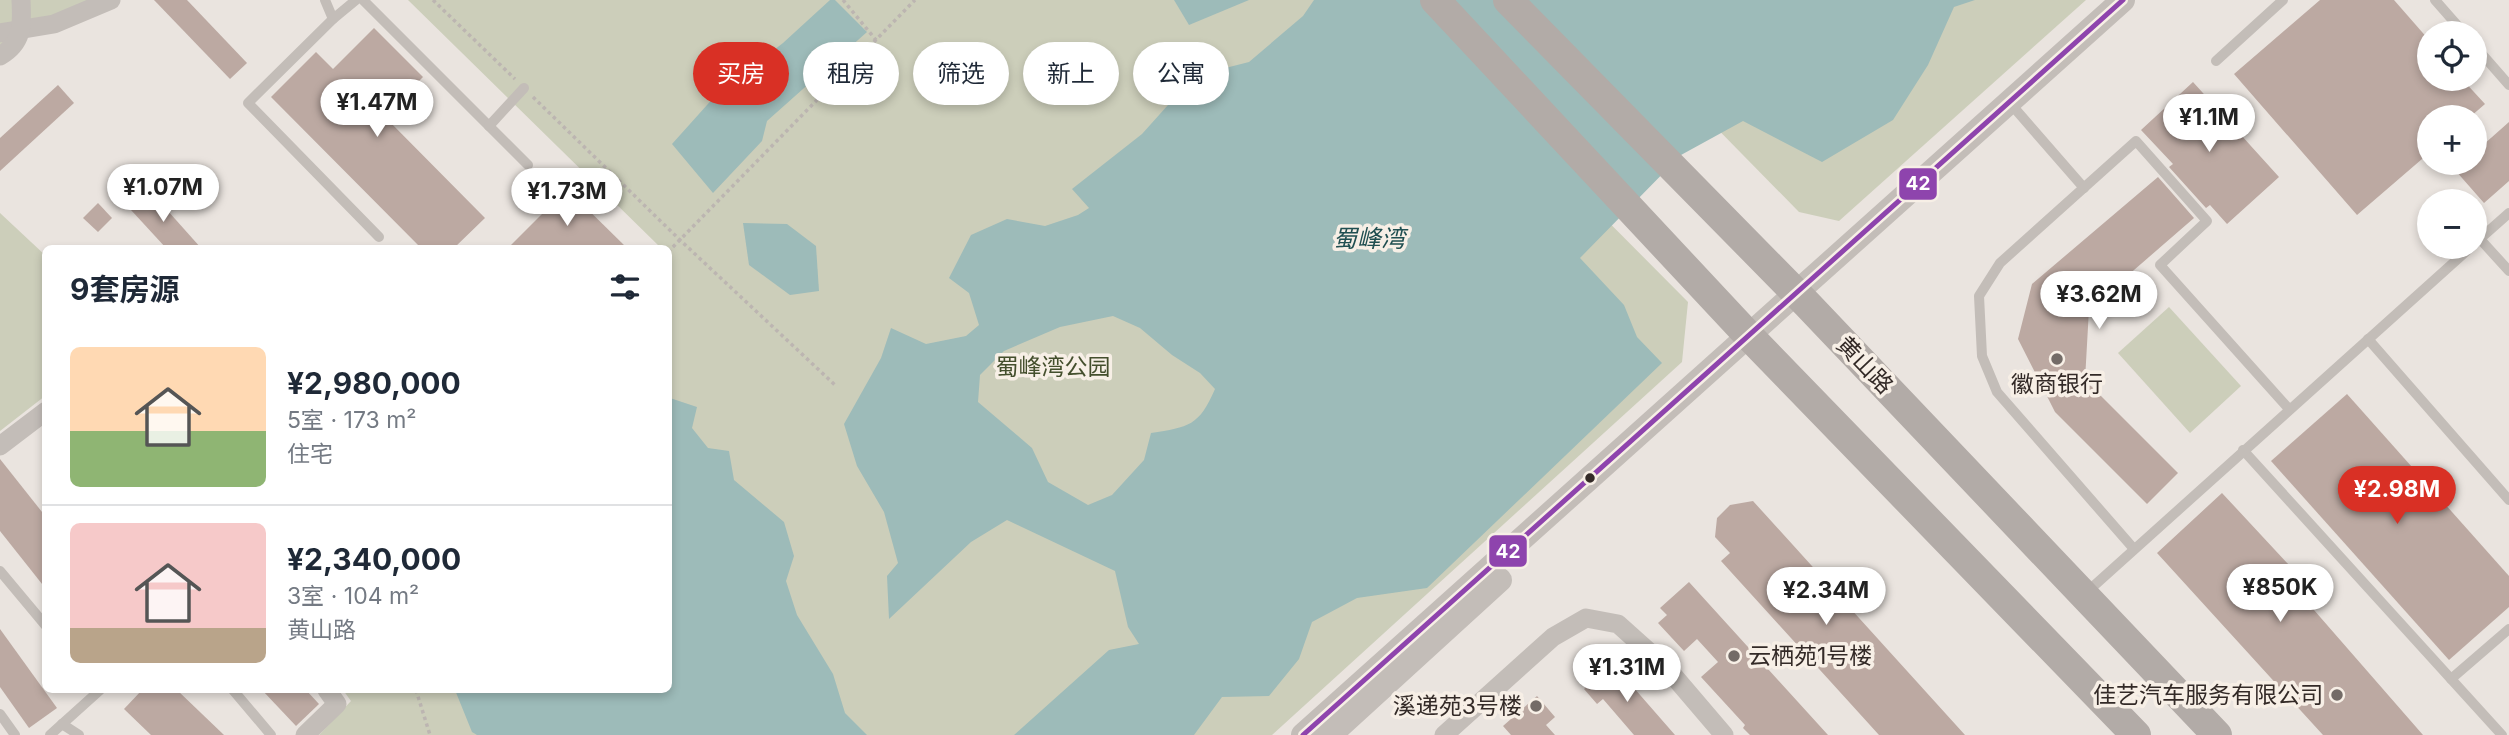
<!DOCTYPE html>
<html lang="zh">
<head>
<meta charset="utf-8">
<style>
  :root { --surface:#fff; --page:#f2f2f3; --text:#1f2937; --muted:#747a83; --line:#e0e1e3; --accent:#d93025 }
  body { margin:0; font-family:Inter,"Noto Sans SC",sans-serif; background:var(--page); color:var(--text); height:100vh; display:flex; flex-direction:column; font-size:26px; white-space:nowrap }
  * { box-sizing:border-box; margin:0 }
  p { font-size:23px; color:var(--muted) }
  .icon { flex:none; width:38px; height:38px; fill:none; stroke:currentColor; stroke-width:2; stroke-linecap:round; stroke-linejoin:round }
  .map { position:relative; flex:1; overflow:hidden }
  .drawer { position:absolute; left:42px; top:245px; width:630px; height:448px; display:flex; flex-direction:column; background:var(--surface); border-radius:10px; box-shadow:0 4px 10px #0003 }
  .drawer>* { flex:none }
  .hud { position:absolute; left:693px; top:42px; width:665px; height:63px; display:flex; gap:14px }
  .tools { position:absolute; left:2417px; top:21px; display:grid; gap:14px }
  .tools a { display:grid; place-items:center; width:70px; height:70px; border-radius:50%; background:var(--surface); box-shadow:0 4px 10px #0003; font-size:35px }
  .price { position:absolute; translate:-50% -60px; padding:0 16px; border-radius:24px; background:#fff; color:#222; font-size:23px; line-height:46px; filter:drop-shadow(0 2px 4px #0008) }
  .price::after { content:''; position:absolute; left:50%; top:42px; width:21px; height:16px; margin-left:-10px; background:inherit; clip-path:polygon(0 0,100% 0,50% 100%) }
  .price.active { background:var(--accent); color:#fff }
  ul { padding:0; list-style:none }
  li { display:flex; align-items:center; gap:21px; height:175px; padding:0 28px }
  li+li { border-top:2px solid var(--line) }
  li span { display:grid; place-items:center; flex:none; width:196px; height:140px; border-radius:10px; color:#555 }
  li>.icon { margin-inline-start:auto }
  span .icon { width:84px; height:84px; fill:#fffc; stroke-width:1 }
  li b { font-size:30px }
  h2 { display:flex; justify-content:space-between; align-items:center; height:84px; padding:0 28px; font-size:30px }
  .pill { padding:0 24px; border-radius:32px; background:var(--surface); box-shadow:0 4px 10px #0003; font-size:24px; line-height:63px }
  .pill.active { background:var(--accent); color:#fff }
  .map>svg:first-child { display:block }
  .green { fill:#ccceba }
  .water { fill:#9dbbb9; fill-rule:evenodd }
  .building { fill:#bca9a2 }
  .lines { fill:none; stroke-linecap:round; stroke-linejoin:round }
  .path { stroke:#bcb5b1; stroke-width:3.5; stroke-dasharray:3.5 3.5; stroke-linecap:butt }
  .service { stroke:#c3bdb8; stroke-width:10 }
  .minor { stroke:#c3bdb8; stroke-width:19 }
  .tertiary { stroke:#c3bdb8; stroke-width:24 }
  .primary { stroke:#b2aba7; stroke-width:30 }
  .bus-1-casing { stroke:#f7efe6; stroke-width:10 }
  .bus-1 { stroke:#8e44ad; stroke-width:5 }
  .poi-dot { fill:#736b67; stroke:#f7efe6; stroke-width:2.5 }
  .bus-dot { fill:#332a27; stroke:#f7efe6; stroke-width:2.5 }
  .labels { text-anchor:middle; dominant-baseline:central; stroke-width:7; stroke-linejoin:round; paint-order:stroke }
  .street-label { font-size:23px; fill:#332a27; stroke:#f7efe6 }
  .park-label { font-size:23px; fill:#444f2d; stroke:#f7efe6 }
  .poi-label { font-size:23px; fill:#332a27; stroke:#f7efe6; text-anchor:end }
  .water-label { font-size:24px; font-style:italic; fill:#204f51; stroke:#f7efe6 }
  .line-badge { stroke:#f7efe6; stroke-width:2.5 }
  .badge-label { font-size:19px; text-anchor:middle; font-weight:bold; fill:#fff }
</style>
</head>
<body>
<div class="map">
<svg width="2509" height="735" viewBox="0 0 2509 735">
  <rect width="100%" height="100%" fill="#eae4df"/>
  <g class="green">
    <path d="M0,0h111l-89,29 -22,27z"/>
    <path d="M408,0h980l300,302 -6,60 -410,373h-953l32,-34 -8,-11h325v-442h-9l1,-1z"/>
    <path d="M1591,0h495l-247,221 -40,-9z"/>
    <path d="M0,213l46,43 -1,140 -45,35z"/>
    <path d="M2169,307l72,79 -51,47 -72,-80z"/>
  </g>
  <g class="water">
    <path d="M830,0h5l32,32 -100,89 -5,20 -49,52 -41,-49 44,-49 67,-52z"/>
    <path d="M1174,0h75l-60,25z"/>
    <path d="M1314,0h661l-21,7 -26,58 -35,55 -71,42 -79,-41 -62,34 -101,103 44,47 13,32 25,26 -235,225 -70,10 -45,24 -13,37 -30,37 -47,1 -28,38h-180l95,-85 30,-6 -11,-17 -13,-56 -108,-51 -36,22 -82,77 -2,-43 11,-13 -14,-51 -27,-46 -13,-42 37,-66 10,-30 35,16 40,-8 13,-11 -10,-32 -20,-15 22,-43 36,-16 38,7 33,-11 11,-7 -17,-19 70,-55 52,-58 55,-14 54,-46zM1113,316l27,12 32,27 28,18 15,16c-16,37 -26,38 -64,44l-7,27 -32,35 -24,10 -40,-23 -16,-34 -54,-46 2,-27 24,-24 56,-24z"/>
    <path d="M743,223l44,1 29,22 3,45 -29,4 -41,-30z"/>
    <path d="M670,398l27,9 -5,21 16,20 21,3 5,29 50,42 10,34 -8,25 11,34 36,59 12,39 22,22h-390l-5,-3 -17,-42h213z"/>
  </g>
  <g class="building">
    <path d="M154,0h33l60,63 -17,16z"/>
    <path d="M2320,0h74l35,40v39h33l23,25 -15,13h-41v36l-72,62 -123,-141z"/>
    <path d="M374,28l49,49 -39,39 101,102 -31,30h-33l-150,-151 45,-45 17,17z"/>
    <path d="M2193,82l86,95 -52,47 -17,-19 -4,3 -37,-41 4,-3 -32,-34z"/>
    <path d="M58,85l16,18 -74,68v-33z"/>
    <path d="M2509,122v59l-25,22 -29,-33 9,-7h10v-10z"/>
    <path d="M2158,177l36,41 -105,91 -4,71 93,93 -31,31 -92,-92 -37,-73 14,-55z"/>
    <path d="M567,189l60,59h-119z"/>
    <path d="M151,192l50,56h-35l-35,-38z"/>
    <path d="M98,203l14,15 -14,14 -15,-14z"/>
    <path d="M2347,394l162,182v31l-60,53 -178,-199z"/>
    <path d="M0,459l46,58v72l-46,-58z"/>
    <path d="M2222,493l94,101 -9,8 116,133h-100l-166,-182z"/>
    <path d="M1753,501l212,234h-86l-158,-174 9,-8 -15,-16 2,-19 13,-13z"/>
    <path d="M1689,582l139,153h-78l-7,-7 2,-3 -44,-48 17,-15 -21,-23 -13,12 -26,-28 9,-8 -7,-7z"/>
    <path d="M0,629l57,79 -28,20 -29,-41z"/>
    <path d="M1613,664l62,71h-41l-31,-36 -6,5 -13,-15z"/>
    <path d="M142,690h35l47,45h-73l-27,-26z"/>
    <path d="M262,690h44l13,14 -23,22z"/>
    <path d="M1537,696l18,21 -9,8 9,10h-44l-8,-9z"/>
  </g>
  <g class="lines">
    <g class="path">
      <path d="M433,0l82,79"/>
      <path d="M843,0l33,40"/>
      <path d="M533,97l147,143 155,145"/>
      <path d="M668,252l247,-252"/>
      <path d="M416,690l14,45"/>
    </g>
    <g class="service">
      <path d="M325,0l8,19 -85,84 131,134"/>
      <path d="M363,0l165,165"/>
      <path d="M2435,0l29,33"/>
      <path d="M333,19l23,-19"/>
      <path d="M2474,45l35,40"/>
      <path d="M2216,61l67,-61"/>
      <path d="M2010,103l74,85"/>
      <path d="M489,126l35,-38"/>
      <path d="M2480,239l29,32"/>
      <path d="M2474,244l35,-31"/>
      <path d="M2368,339l141,161"/>
      <path d="M2243,450l259,285"/>
      <path d="M2134,549l-137,-157 -15,-36 -3,-60 21,-33 136,-122 71,80 -47,44 129,144"/>
      <path d="M0,571l46,55"/>
      <path d="M2087,592l384,-345"/>
      <path d="M2451,679l58,-50"/>
      <path d="M233,690l38,45"/>
      <path d="M0,714l15,21"/>
      <path d="M62,724l17,11"/>
      <path d="M50,735l50,-45"/>
    </g>
    <g class="minor">
      <path d="M0,33l54,-9 57,-24"/>
      <path d="M0,56c24,-14 22,-32 21,-56"/>
      <path d="M0,446l46,-35"/>
      <path d="M305,735l32,-31 -10,-14"/>
      <path d="M1444,735l109,-98 33,-19 32,6 48,43 58,68"/>
    </g>
    <g class="tertiary">
      <path d="M1303,735l820,-735"/>
      <path d="M1330,735l170,-155"/>
    </g>
    <g class="primary">
      <path d="M1435,0l313,335 388,400"/>
      <path d="M1508,0l299,304 410,431"/>
    </g>
    <g class="bus-1-casing">
      <path id="bus-1" d="M1303,735l820,-735"/>
    </g>
    <use href="#bus-1" class="bus-1"/>
  </g>
  <g class="poi-dot">
    <circle cx="2057" cy="359" r="7"/>
    <circle cx="1734" cy="656" r="7"/>
    <circle cx="2337" cy="695" r="7"/>
    <circle cx="1536" cy="706" r="7"/>
  </g>
  <circle class="bus-dot" cx="1590" cy="478" r="6"/>
  <g class="labels">
    <g class="street-label">
      <text transform="translate(1865 365) rotate(46)">黄山路</text>
    </g>
    <g class="park-label">
      <text x="1053" y="367">蜀峰湾公园</text>
    </g>
    <g class="poi-label">
      <text x="2057" y="384" text-anchor="middle">徽商银行</text>
      <text x="1748" y="656" text-anchor="start">云栖苑1号楼</text>
      <text x="2323" y="695">佳艺汽车服务有限公司</text>
      <text x="1522" y="706">溪递苑3号楼</text>
    </g>
    <g class="water-label">
      <text x="1369" y="238">蜀峰湾</text>
    </g>
  </g>
  <g class="line-badge">
    <rect x="1898" y="167" width="40" height="34" rx="7" fill="#8e44ad"/>
    <rect x="1488" y="534" width="40" height="34" rx="7" fill="#8e44ad"/>
  </g>
  <g class="badge-label">
    <text x="1918" y="190">42</text>
    <text x="1508" y="558">42</text>
  </g>
</svg>
<div class="tools">
<a><svg class="icon" aria-label="locate" viewBox="0 0 24 24"><circle cx="12" cy="12" r="6"/><path d="M12 2v4M12 18v4M2 12h4M18 12h4"/></svg></a>
<a>+</a>
<a>−</a>
</div>
<b class="price" style="left:377px;top:139px">¥1.47M</b>
<b class="price" style="left:2209px;top:154px">¥1.1M</b>
<b class="price" style="left:163px;top:224px">¥1.07M</b>
<b class="price" style="left:567px;top:228px">¥1.73M</b>
<b class="price" style="left:2099px;top:331px">¥3.62M</b>
<b class="price active" style="left:2397px;top:526px">¥2.98M</b>
<b class="price" style="left:2280px;top:624px">¥850K</b>
<b class="price" style="left:1826px;top:627px">¥2.34M</b>
<b class="price" style="left:1627px;top:704px">¥1.31M</b>
<div class="hud">
<a class="pill active">买房</a>
<a class="pill">租房</a>
<a class="pill">筛选</a>
<a class="pill">新上</a>
<a class="pill">公寓</a>
</div>
<section class="drawer">
<h2>9套房源<svg class="icon" aria-label="filters" viewBox="0 0 24 24"><path d="M4 7h16M4 17h16"/><circle cx="9" cy="7" r="2"/><circle cx="15" cy="17" r="2"/></svg></h2>
<ul>
<li><span style="background:linear-gradient(#ffd9b3 60%,#8fb573 0)"><svg class="icon" aria-label="home" viewBox="0 0 24 24"><path d="M3 11l9-7 9 7M6 9v11h12V9"/></svg></span><div><b>¥2,980,000</b><p>5室 · 173 m²</p><p>住宅</p></div></li>
<li><span style="background:linear-gradient(#f6c9c9 75%,#b9a48a 0)"><svg class="icon" aria-label="home" viewBox="0 0 24 24"><path d="M3 11l9-7 9 7M6 9v11h12V9"/></svg></span><div><b>¥2,340,000</b><p>3室 · 104 m²</p><p>黄山路</p></div></li>
</ul>
</section>
</div>
</body>
</html>
